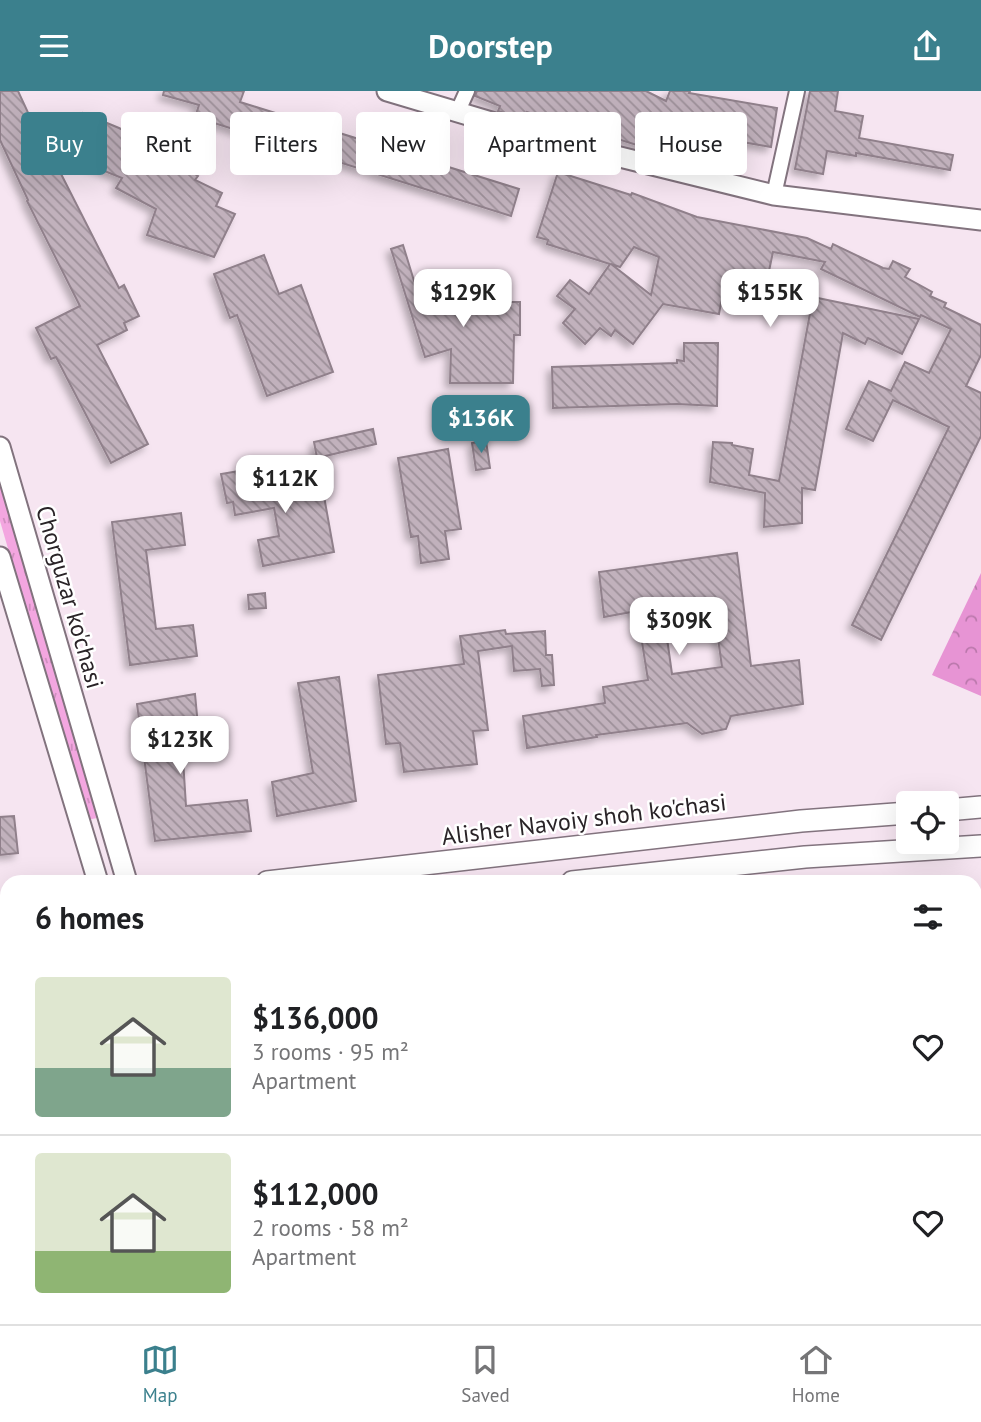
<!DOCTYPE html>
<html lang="en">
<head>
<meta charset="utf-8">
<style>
  :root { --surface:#fff; --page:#f2f2f2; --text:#202124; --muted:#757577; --line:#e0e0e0; --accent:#3b808d }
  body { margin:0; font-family:"PT Sans",sans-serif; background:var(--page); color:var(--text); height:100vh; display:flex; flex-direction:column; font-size:26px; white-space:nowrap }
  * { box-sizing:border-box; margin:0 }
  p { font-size:23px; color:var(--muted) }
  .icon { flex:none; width:38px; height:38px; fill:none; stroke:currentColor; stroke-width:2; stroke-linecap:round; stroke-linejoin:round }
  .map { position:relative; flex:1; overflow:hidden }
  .panel { position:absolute; left:0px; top:784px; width:982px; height:450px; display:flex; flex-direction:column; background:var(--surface); border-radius:21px 21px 0 0; box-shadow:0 7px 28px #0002 }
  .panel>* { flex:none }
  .banner { position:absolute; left:21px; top:21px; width:940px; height:63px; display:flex; gap:14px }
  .fabs { position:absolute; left:896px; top:700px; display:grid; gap:14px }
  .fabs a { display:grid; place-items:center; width:63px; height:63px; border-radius:7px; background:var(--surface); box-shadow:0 7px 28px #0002; font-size:35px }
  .price { position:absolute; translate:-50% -60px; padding:0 16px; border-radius:14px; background:#fff; color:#222; font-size:23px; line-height:46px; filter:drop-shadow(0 2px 4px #0008) }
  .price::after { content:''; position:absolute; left:50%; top:42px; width:21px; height:16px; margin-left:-10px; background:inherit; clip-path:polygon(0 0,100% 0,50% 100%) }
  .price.on { background:var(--accent); color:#fff }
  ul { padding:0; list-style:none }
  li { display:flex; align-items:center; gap:21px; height:175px; padding:0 35px }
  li+li { border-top:2px solid var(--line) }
  li span { display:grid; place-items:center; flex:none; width:196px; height:140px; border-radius:7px; color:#555 }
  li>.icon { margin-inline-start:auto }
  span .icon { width:84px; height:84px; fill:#fffc; stroke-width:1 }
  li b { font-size:30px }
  h2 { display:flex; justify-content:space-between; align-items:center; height:84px; padding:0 35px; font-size:30px }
  .pill { padding:0 24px; border-radius:7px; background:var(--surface); box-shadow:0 7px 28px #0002; font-size:24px; line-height:63px }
  .pill.on { background:var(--accent); color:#fff }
  header { display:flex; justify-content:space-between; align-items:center; height:91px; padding:0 35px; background:var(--accent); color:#fff; font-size:32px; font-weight:700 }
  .dock { display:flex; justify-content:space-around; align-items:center; height:98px; border-top:2px solid var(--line); background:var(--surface); font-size:19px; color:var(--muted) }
  .dock a { display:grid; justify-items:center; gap:4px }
  .dock .on { color:var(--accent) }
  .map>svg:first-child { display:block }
  .grass { fill:url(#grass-tufts) }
  .forest { fill:url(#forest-crowns) }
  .building { fill:url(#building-back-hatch); stroke:#90808b; stroke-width:2; fill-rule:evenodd; filter:url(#shadow) }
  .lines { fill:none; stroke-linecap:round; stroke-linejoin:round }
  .minor-casing { stroke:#82737e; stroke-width:18 }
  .secondary-casing { stroke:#82737e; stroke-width:23 }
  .primary-casing { stroke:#82737e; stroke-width:24 }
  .minor { stroke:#fff; stroke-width:14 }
  .secondary { stroke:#fff; stroke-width:19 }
  .primary { stroke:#fff; stroke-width:21 }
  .labels { text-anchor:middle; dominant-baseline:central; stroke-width:5; stroke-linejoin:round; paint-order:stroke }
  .street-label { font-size:24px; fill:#292327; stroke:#fff }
</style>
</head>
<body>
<header><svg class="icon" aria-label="menu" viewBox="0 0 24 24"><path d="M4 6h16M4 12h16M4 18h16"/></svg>Doorstep<svg class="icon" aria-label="share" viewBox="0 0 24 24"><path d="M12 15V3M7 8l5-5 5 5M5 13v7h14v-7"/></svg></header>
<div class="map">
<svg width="981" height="1233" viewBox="0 0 981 1233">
  <defs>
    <pattern id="grass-tufts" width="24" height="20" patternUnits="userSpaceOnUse" patternTransform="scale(1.75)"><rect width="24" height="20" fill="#f3a6e0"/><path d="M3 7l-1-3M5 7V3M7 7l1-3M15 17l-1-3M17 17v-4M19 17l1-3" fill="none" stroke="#d08fc0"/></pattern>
    <pattern id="forest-crowns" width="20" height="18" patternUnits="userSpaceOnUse" patternTransform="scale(1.75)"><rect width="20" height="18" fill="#e794d4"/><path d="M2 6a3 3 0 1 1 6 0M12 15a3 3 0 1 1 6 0" fill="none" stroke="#bb78ac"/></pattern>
    <pattern id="building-back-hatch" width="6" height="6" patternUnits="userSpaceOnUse" patternTransform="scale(1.75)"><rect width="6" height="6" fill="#c1b1bc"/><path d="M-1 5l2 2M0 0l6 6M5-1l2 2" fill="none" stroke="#9d9099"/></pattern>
    <filter id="shadow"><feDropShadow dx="-4.5" dy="4.5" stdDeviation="3.5" flood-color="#0004"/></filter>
  </defs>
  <rect width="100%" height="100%" fill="#f6e5f1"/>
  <path class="grass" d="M0,376l102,350 -15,3 -87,-299z"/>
  <path class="forest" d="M981,482v123l-49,-21z"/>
  <g class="building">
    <path d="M0,0h18l37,80 2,-5 62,122 5,-3 15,31 -15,7 3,7 -30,15 51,99 -37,19 -55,-106 -5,2 -15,-31 44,-22 -53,-105 1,-1 -28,-60z"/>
    <path d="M164,0h80l-4,11 279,87 -8,27 -316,-99 4,-12 -36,-10z"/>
    <path d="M477,0h169l20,10 4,-10h20l-1,2 88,15 -6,39 -92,-16 -7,25 -131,-41 -2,1 -12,-4 -2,7 -27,-8 2,-5 -25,-10z"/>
    <path d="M810,0h28l-3,20 28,5 -4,22 94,17 -3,15 -94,-17v3l-29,-5 -4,23 -28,-5z"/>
    <path d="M83,22l36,15 41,21 12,-20 27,14 -9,16 5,3 -5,9 8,5 -3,4 27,13 -6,13 19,8 -21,43 -67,-22 9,-26 -40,-21 6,-10 -60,-24 6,-15 3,1z"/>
    <path d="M558,81l73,23 1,-2 65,24 110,21 24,11 2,-5 50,24 6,1 4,-8 17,8 -5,8 27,15 -2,4 16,7 -2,4 37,18v30l-15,31 15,7v43l-100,204 -29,-15 97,-198 -56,-27 -20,41 -27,-12 23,-48 22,10 14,-29 24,11 22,-44 -30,-14 -1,2 -99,-48 4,-7 -52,-10 -11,52 -40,-7 -3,17 -56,-10 -30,40 -18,-14 -4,6 -11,-8 -15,16 -22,-21 12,-14 -18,-13 13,-16 19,14 21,-30 -63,-20 1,-4 -11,-3zM634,156l25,10 -8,38 -40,-31 9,3z"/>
    <path d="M403,154l12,39 23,-8 8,26h33v-5h13v5h28v33h-6l-1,48h-63l1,-34 -26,8 -34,-108z"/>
    <path d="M264,164l15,39 22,-9 32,87 -66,24 -30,-81 -7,3 -16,-44z"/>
    <path d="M813,206l106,22 -17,35 -34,-16 -3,6 -22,-11 -28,157 -13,-2v35l-38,4 1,-34 -55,-11 3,-40 19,1v2l21,4 -4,26 30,6z"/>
    <path d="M684,252h34l-1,63 -40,-2 -124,4 -1,-41 125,-4v-3l7,1z"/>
    <path d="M373,338l3,15 -59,14 -3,-16z"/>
    <path d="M486,350l4,27 -14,2 -4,-27z"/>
    <path d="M448,358l13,80 -16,2 4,28 -28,4 -3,-27 -7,1 -13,-79z"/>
    <path d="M245,379l2,17 73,-13 14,78 -71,14 -5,-26 21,-4 -5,-28 -39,7 -2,-13 -6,1 -6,-29z"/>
    <path d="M181,422l4,32 -39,5 10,79 37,-4 4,31 -67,9 -18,-143z"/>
    <path d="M737,462l14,113 48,-6 4,44 -72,12 -5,13 -24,5 -15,-11 -91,12 1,2 -70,11 -4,-32 82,-13 -2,-16 45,-7 -11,-69 -33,6 -5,-45zM714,519l8,57 -50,7 -8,-57z"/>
    <path d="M265,502l1,15 -17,1 -1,-14z"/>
    <path d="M505,539l1,4 39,-3 1,24h6l2,30 -12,1 -2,-17 -26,2 -2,-25 -34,5 10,79 -15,1 4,33 -73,8 -4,-29 -14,1 -8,-69 86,-11 -4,-28z"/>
    <path d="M339,586l17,124 -79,15 -5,-34 41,-9 -15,-90z"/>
    <path d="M195,603l3,32 -17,2 5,78 61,-6 4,31 -96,10 -18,-137z"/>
    <path d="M14,725l4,37 -18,2v-38z"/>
  </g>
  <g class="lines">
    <g class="minor-casing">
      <g id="minor">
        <path d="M458,20l9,-20"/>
        <path d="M774,104l23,-104"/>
        <path d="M130,1233l8,-6"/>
      </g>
    </g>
    <g class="secondary-casing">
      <g id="secondary">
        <path d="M387,0l168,50 219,54 207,25"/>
        <path d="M0,356l127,435"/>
        <path d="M0,466l98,325"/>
      </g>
    </g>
    <g class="primary-casing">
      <g id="primary">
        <path d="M947,719l34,-3"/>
        <path d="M267,791l534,-61 107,-8"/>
        <path d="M572,791l233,-25 176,-11"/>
        <path d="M0,822l7,-1"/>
        <path d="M0,855l7,-1"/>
      </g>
    </g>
    <use href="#minor" class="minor"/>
    <use href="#secondary" class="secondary"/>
    <use href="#primary" class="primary"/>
  </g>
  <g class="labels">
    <g class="street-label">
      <text transform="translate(70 506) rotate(74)">Chorguzar ko'chasi</text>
      <text transform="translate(584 728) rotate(-7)">Alisher Navoiy shoh ko'chasi</text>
    </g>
  </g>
</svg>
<div class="fabs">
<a><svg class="icon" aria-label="locate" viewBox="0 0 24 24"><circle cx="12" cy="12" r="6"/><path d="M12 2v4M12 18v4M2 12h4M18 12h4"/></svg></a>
</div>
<b class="price" style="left:463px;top:238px">$129K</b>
<b class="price" style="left:770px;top:238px">$155K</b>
<b class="price on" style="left:481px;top:364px">$136K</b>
<b class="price" style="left:285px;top:424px">$112K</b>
<b class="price" style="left:679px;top:566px">$309K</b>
<b class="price" style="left:180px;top:685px">$123K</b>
<div class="banner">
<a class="pill on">Buy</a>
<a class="pill">Rent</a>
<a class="pill">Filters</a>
<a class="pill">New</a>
<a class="pill">Apartment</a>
<a class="pill">House</a>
</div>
<section class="panel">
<h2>6 homes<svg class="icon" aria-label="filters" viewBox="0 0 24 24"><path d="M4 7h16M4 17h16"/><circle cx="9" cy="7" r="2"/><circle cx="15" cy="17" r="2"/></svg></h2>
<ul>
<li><span style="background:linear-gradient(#dfe7d0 65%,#7fa58c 0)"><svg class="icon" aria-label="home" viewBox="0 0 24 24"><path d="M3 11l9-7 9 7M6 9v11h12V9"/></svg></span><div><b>$136,000</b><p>3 rooms · 95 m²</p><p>Apartment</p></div><svg class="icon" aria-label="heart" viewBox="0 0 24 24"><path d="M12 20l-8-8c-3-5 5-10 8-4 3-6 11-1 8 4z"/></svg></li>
<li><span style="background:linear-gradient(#dfe7d0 70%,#8fb573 0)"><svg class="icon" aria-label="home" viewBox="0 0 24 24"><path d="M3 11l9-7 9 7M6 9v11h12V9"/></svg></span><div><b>$112,000</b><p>2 rooms · 58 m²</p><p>Apartment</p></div><svg class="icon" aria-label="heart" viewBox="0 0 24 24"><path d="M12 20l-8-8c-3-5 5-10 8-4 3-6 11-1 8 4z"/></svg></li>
</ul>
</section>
</div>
<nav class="dock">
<a class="on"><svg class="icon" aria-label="map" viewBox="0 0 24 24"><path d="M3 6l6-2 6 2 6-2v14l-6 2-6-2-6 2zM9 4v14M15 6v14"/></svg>Map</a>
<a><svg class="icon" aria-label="saved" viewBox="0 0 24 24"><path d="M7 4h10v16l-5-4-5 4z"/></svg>Saved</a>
<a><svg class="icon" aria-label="home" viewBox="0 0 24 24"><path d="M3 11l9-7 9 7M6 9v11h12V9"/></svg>Home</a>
</nav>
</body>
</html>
